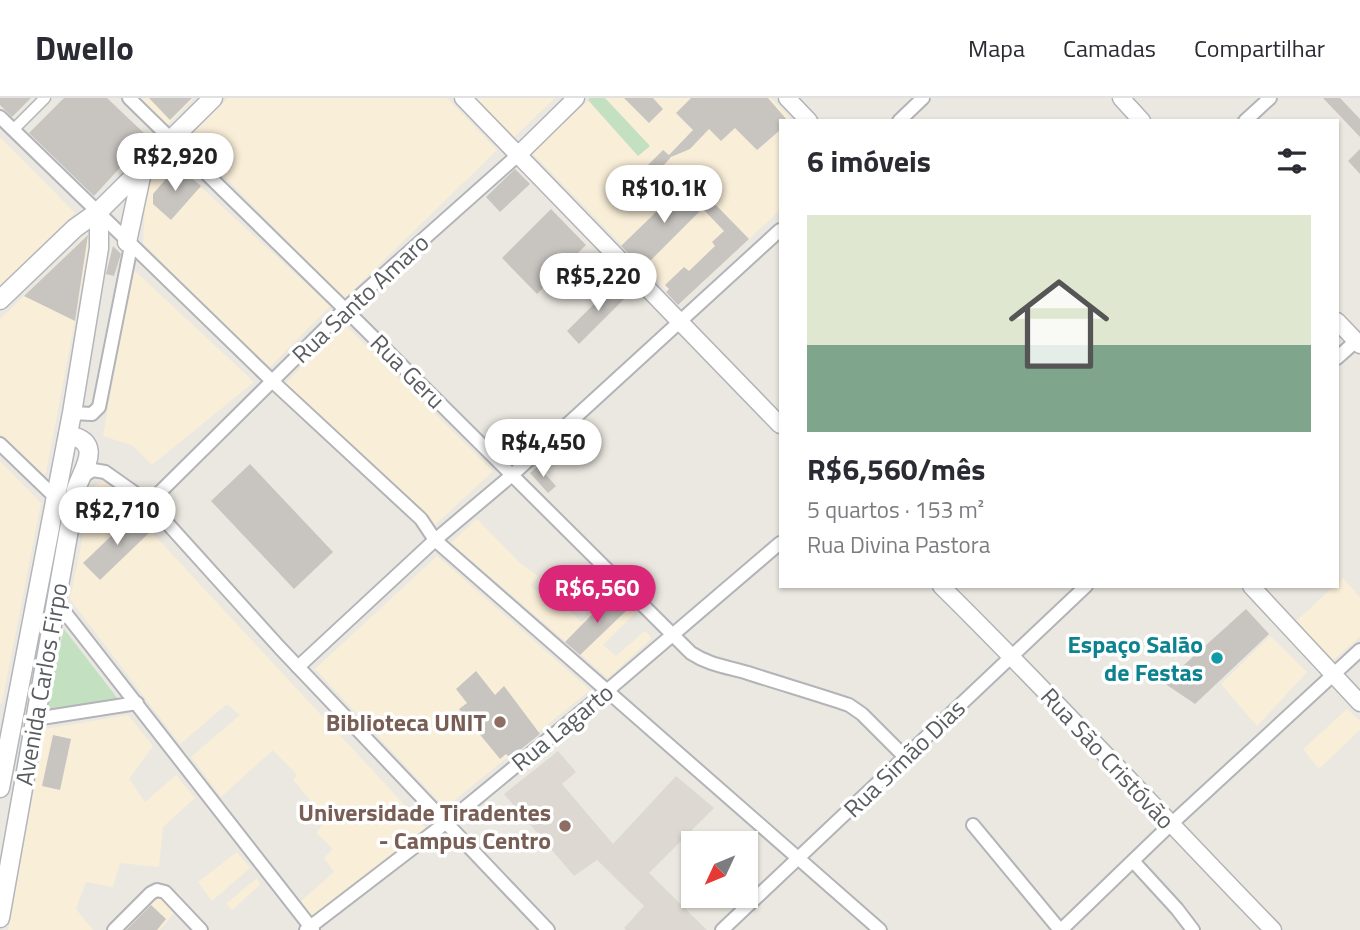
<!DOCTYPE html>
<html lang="pt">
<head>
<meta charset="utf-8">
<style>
  :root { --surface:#fff; --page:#f2f2f3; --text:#2b2b33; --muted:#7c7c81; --line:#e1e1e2; --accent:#db2777 }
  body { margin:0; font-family:"Titillium Web",sans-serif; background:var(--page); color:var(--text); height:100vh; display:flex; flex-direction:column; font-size:26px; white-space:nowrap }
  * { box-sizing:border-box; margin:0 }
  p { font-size:23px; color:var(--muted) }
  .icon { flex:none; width:38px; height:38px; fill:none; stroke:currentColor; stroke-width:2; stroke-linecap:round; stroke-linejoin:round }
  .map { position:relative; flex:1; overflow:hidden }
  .sheet { position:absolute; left:779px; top:21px; width:560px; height:469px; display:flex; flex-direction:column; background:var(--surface); border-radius:0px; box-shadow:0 2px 5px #0004 }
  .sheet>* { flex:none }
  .needle { width:46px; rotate:226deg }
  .fabs { position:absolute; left:681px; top:733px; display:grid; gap:14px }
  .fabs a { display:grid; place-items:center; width:77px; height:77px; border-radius:0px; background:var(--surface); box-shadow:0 2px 5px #0004; font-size:35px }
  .price { position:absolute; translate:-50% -60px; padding:0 16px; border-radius:24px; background:#fff; color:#222; font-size:23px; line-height:46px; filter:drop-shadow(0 2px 4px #0008) }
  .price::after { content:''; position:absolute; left:50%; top:42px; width:21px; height:16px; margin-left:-10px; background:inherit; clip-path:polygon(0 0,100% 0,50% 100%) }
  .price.selected { background:var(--accent); color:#fff }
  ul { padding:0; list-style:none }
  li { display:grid; align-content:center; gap:14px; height:371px; padding:0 28px }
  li+li { border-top:2px solid var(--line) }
  li span { display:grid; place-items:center; height:217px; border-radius:0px; color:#555 }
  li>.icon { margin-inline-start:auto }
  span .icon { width:126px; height:126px; fill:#fffc; stroke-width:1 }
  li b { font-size:30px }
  h2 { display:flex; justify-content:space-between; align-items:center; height:84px; padding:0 28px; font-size:30px }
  header { display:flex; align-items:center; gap:42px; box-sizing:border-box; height:98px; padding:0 35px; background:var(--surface); border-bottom:2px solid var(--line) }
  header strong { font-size:33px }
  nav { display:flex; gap:38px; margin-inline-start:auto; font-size:24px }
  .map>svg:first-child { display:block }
  .commercial { fill:#f9eed8 }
  .education { fill:#ddd9d2 }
  .green { fill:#c3e0c0 }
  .building { fill:#c8c5c0 }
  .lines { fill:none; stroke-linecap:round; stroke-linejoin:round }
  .pedestrian-casing { stroke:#b2b4b7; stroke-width:13 }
  .minor-casing { stroke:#b2b4b7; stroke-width:16 }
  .tertiary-casing { stroke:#b2b4b7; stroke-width:19 }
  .secondary-casing { stroke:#b3b6ba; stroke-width:21 }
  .pedestrian { stroke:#fff; stroke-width:10 }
  .minor { stroke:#fff; stroke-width:12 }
  .tertiary { stroke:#fff; stroke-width:16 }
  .secondary { stroke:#fff; stroke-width:18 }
  .culture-dot { fill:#0f9aa8; stroke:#fff; stroke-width:2.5 }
  .education-dot { fill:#8d6e63; stroke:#fff; stroke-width:2.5 }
  .labels { text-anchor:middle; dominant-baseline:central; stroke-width:7; stroke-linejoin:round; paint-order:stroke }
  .street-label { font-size:24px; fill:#5a5d60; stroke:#fff }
  .culture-label { font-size:24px; font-weight:bold; fill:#0d838f; stroke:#fff; text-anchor:end }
  .education-label { font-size:24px; font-weight:bold; fill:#785e54; stroke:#fff; text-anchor:end }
</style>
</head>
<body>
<header>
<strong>Dwello</strong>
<nav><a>Mapa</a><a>Camadas</a><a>Compartilhar</a></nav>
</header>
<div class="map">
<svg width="1360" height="832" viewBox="0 0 1360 832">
  <rect width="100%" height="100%" fill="#ebe8e1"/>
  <g class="commercial">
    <path d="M137,0h57l-29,29z"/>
    <path d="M228,0h219l50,52 -153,149 -157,-161z"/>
    <path d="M475,0h80l-42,40z"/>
    <path d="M591,0h180l22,23h-13v89l-100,94 -148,-151z"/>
    <path d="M0,39l75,76 -75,74z"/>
    <path d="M173,63l157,145 -62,63 -125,-126 3,-57z"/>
    <path d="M86,138l4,5 -44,232 -5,2 -41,-41v-115z"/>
    <path d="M133,171l121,113 -102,83 -19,-19 -30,-10z"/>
    <path d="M343,225l150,148 -58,54 -150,-141z"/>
    <path d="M0,363l41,42 -39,200 -2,1z"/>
    <path d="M104,383l322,347 -115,90 -11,-16 34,-30 -10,-14 9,-9 -17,-16 11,-14 -34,-39 4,-5 -24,-25 -52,47 -30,-40 49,-42 -13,-11 -47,40 -110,-145 23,-112z"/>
    <path d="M477,421l43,44 18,13 -7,10 20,19 7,-5 24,22 30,-32 23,23 -32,32 13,11 29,-25 7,7 -44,40 -157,-135z"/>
    <path d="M437,458l153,134 -145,118 -130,-139z"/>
    <path d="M1343,480l17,19v40l-29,25 -37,-39 40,-37h3z"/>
    <path d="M1270,538l37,36 -50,54 -36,-42z"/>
    <path d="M1347,611l13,12v9l-41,39 -16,-20z"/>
    <path d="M128,617l25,31 -24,33 16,23 31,-27 19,23 -32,29 -4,40 -39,-4 -7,24 -27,-5 -10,27 17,21h-85l37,-201z"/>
    <path d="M237,754l13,16 -38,33 -14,-19z"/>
    <path d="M257,780l3,7 -28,25 -6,-6z"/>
    <path d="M157,796l19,17 -16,19h-39z"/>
  </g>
  <path class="education" d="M558,653l18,21 -14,12 51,60 63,-68 38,32 -65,65 58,57h-81l-2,-2 20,-22 -47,-46 -23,16 -70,-82z"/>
  <g class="green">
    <path d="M590,0h15l45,48 -12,10 -50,-56z"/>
    <path d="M64,531l54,70 -74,12z"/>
  </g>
  <g class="building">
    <path d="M0,0h31l-19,19 -12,-12z"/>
    <path d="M64,0h43l41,39 -54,59 -65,-63z"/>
    <path d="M149,0h43l-22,22z"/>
    <path d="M624,0h29l10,11 -14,14z"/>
    <path d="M691,0h77l20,23h-8v9l-23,20 -22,-22 -14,13 -12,-12 -19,20 -19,8 -22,25 -9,-9 23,-23 6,5 24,-25 -17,-17z"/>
    <path d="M1323,0h17l20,21v18z"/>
    <path d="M1360,51v25l-12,-13z"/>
    <path d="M177,68l24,20 -30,34 -18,-16v-10z"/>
    <path d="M515,71l15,15 -30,28 -14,-15z"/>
    <path d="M686,85l21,21 -64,64 -22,-22z"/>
    <path d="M713,104l36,37 -71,66 -12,-13 3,-3 -4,-4 19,-18 5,4 26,-25 -3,-4 12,-11 -20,-21z"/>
    <path d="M551,111l35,36 -49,49 -35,-36z"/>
    <path d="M88,137l-13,86 -51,-25z"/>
    <path d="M113,148l8,8 -7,22 -8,-2z"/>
    <path d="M616,184l13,12 -50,50 -12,-13z"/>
    <path d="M250,366l83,88 -39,37 -83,-88z"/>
    <path d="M538,368l18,20 -8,7 -18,-20z"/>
    <path d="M134,416l17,17 -51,49 -17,-17z"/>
    <path d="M612,496l16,15 -48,46 -15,-13z"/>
    <path d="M1246,511l23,25 -74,70 -31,-21z"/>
    <path d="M476,573l19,24 9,-9 36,48 -30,24 -4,-4 -6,5 -41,-50 8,-6 -11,-14z"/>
    <path d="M53,637l18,4 -11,51 -18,-4z"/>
    <path d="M151,807l15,14 -9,11h-31z"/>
  </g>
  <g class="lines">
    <g class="pedestrian-casing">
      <path id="pedestrian" d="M13,32l32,-32"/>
    </g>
    <g class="minor-casing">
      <g id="minor">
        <path d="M129,0l226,221 336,334c18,12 37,14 57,20 34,11 68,21 101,32l13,9 43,43"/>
        <path d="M0,19l271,263 150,139 14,21 445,390"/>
        <path d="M899,23l24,-23"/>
        <path d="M1245,23l25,-23"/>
        <path d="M1337,260l19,-17"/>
        <path d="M72,315l20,1 7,-7 32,-161"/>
        <path d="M0,346l55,53"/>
        <path d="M85,377l8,-5 12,2 44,31 131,145 268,282"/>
        <path d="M149,405l196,-194 173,-154"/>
        <path d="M56,503l257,329"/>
        <path d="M298,569l137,-127 77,-65 268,-245"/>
        <path d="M35,621l102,-16"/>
        <path d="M973,727l87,105"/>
        <path d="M1133,763l44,48 16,21"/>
        <path d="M114,832l37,-37 6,-3 8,2 36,38"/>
        <path d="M306,832l155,-119 147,-121 172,-147"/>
        <path d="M722,832l364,-344"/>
        <path d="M1061,832l109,-105 190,-175"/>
      </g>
    </g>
    <g class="tertiary-casing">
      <g id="tertiary">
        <path d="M463,0l317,327"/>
        <path d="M787,0l22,23"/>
        <path d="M1121,0l21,23"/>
        <path d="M518,57l58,-57"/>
        <path d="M1337,223l23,24"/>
        <path d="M941,488c114,112 221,230 332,344"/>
        <path d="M1251,488l109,117"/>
      </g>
    </g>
    <g class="secondary-casing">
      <g id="secondary">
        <path d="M127,144l16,-75"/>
        <path d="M0,202l75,-72 24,-17 114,-113"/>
        <path d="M0,690l72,-375 27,-165v-37"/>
        <path d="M0,820l76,-428c5,-19 30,-48 -8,-55"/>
      </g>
    </g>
    <use href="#pedestrian" class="pedestrian"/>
    <use href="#minor" class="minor"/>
    <use href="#tertiary" class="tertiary"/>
    <use href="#secondary" class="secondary"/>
  </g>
  <circle class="culture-dot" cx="1217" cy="560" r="7"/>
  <g class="education-dot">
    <circle cx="500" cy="624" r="7"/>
    <circle cx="565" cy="728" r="7"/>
  </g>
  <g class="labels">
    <g class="street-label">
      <text transform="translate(360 200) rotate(-43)">Rua Santo Amaro</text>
      <text transform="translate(408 273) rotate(45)">Rua Geru</text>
      <text transform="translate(41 586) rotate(-80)">Avenida Carlos Firpo</text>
      <text transform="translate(562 629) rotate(-39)">Rua Lagarto</text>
      <text transform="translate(904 660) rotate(-44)">Rua Simão Dias</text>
      <text transform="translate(1108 660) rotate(47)">Rua São Cristóvão</text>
    </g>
    <g class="culture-label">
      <text x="1203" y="546">Espaço Salão<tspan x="1203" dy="28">de Festas</tspan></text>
    </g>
    <g class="education-label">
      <text x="486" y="624">Biblioteca UNIT</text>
      <text x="551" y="714">Universidade Tiradentes<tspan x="551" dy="28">- Campus Centro</tspan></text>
    </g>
  </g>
</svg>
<div class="fabs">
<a><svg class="needle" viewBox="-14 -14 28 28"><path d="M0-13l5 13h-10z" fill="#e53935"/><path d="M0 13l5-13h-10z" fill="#7c7c81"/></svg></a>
</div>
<b class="price" style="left:175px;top:95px">R$2,920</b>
<b class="price" style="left:664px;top:127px">R$10.1K</b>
<b class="price" style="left:598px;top:215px">R$5,220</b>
<b class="price" style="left:543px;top:381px">R$4,450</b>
<b class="price" style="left:117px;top:449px">R$2,710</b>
<b class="price selected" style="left:597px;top:527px">R$6,560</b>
<section class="sheet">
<h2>6 imóveis<svg class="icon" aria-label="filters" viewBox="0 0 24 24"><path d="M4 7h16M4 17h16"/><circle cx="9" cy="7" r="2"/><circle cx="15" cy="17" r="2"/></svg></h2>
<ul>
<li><span style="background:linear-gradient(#dfe7d0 60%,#7fa58c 0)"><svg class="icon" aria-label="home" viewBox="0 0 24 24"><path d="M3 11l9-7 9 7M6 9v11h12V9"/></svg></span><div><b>R$6,560/mês</b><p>5 quartos · 153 m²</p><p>Rua Divina Pastora</p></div></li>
</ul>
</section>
</div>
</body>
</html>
